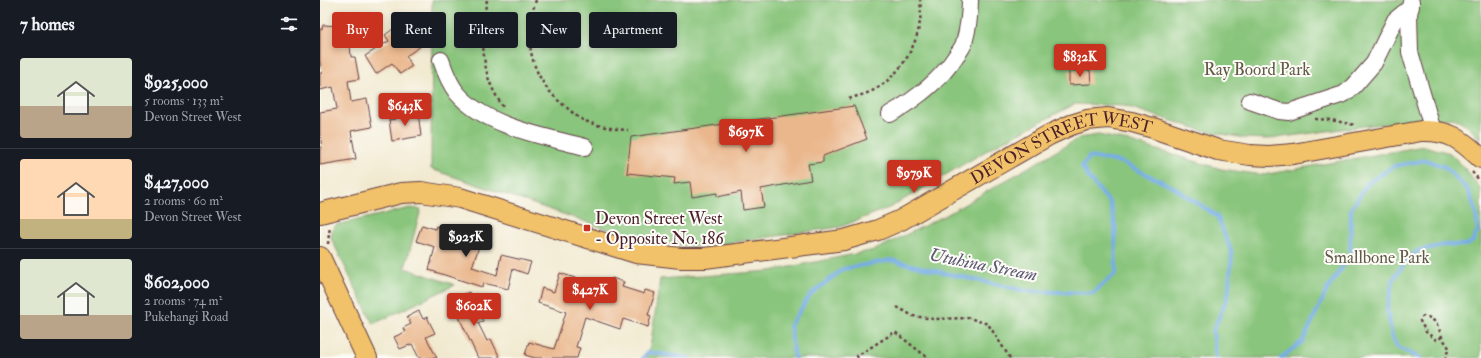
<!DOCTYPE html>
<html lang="en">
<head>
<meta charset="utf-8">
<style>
  :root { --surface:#171b24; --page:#20242c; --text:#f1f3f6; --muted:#9ea1a6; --line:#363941; --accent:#c8321e }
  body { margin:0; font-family:"IM FELL Double Pica",serif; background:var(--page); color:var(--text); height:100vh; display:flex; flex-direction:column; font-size:15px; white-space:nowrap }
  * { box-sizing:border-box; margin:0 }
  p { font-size:13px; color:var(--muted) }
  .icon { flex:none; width:22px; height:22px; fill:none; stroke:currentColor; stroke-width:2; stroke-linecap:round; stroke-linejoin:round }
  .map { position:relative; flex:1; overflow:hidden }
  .side { display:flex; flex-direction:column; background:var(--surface); width:320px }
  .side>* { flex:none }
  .top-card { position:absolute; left:12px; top:12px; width:380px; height:36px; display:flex; gap:8px }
  .price { position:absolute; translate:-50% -34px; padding:0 9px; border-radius:4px; background:var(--accent); color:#fff; font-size:13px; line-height:26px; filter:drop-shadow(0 1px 2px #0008) }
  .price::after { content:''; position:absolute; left:50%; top:24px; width:12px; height:9px; margin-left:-6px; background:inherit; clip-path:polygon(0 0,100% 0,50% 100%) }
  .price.on { background:#222; color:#fff }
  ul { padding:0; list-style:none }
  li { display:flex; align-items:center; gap:12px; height:100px; padding:0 20px }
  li+li { border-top:1px solid var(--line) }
  li span { display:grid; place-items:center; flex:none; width:112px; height:80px; border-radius:4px; color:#555 }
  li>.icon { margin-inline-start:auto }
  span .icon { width:48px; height:48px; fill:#fffc; stroke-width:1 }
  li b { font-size:17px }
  h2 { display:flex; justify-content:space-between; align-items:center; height:48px; padding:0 20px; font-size:17px }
  .pill { padding:0 14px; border-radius:4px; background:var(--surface); box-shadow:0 2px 6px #0003; font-size:14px; line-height:36px }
  .pill.on { background:var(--accent); color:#fff }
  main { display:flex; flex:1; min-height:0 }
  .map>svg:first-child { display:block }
  .green { fill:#89c57b; stroke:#6a7253 }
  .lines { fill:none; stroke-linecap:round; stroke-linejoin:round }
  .stream { stroke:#77ade5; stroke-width:4 }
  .building { fill:#eab78d }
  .minor-casing { stroke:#633d44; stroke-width:18 }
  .major-casing { stroke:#633d44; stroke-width:22 }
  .path { stroke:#633d44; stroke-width:2.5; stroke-dasharray:3 3; stroke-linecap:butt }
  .minor { stroke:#fff; stroke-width:16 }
  .major { stroke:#f2c26a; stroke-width:20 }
  .poi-dot { fill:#c8321e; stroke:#fdfcf7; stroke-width:1.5 }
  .labels { text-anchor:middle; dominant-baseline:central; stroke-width:4; stroke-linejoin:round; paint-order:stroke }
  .park-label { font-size:17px; fill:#605947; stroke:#fdfcf7 }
  .street-label { font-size:17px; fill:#4a1f2b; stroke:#fdfcf7 }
  .poi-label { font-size:17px; fill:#4a1f2b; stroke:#fdfcf7; text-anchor:start }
  .water-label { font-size:18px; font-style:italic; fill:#5c5875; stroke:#fdfcf7 }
</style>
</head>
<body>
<main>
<section class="side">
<h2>7 homes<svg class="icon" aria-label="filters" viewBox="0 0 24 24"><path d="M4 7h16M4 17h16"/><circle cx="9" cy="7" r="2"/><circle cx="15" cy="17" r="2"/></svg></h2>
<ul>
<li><span style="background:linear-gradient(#dfe7d0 60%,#b9a48a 0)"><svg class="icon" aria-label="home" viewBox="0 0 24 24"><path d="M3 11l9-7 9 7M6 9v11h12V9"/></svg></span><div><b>$925,000</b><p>5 rooms · 133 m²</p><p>Devon Street West</p></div></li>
<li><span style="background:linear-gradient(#ffd9b3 75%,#c2b280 0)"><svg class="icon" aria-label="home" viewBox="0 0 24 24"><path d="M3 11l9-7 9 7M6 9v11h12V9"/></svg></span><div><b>$427,000</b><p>2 rooms · 60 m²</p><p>Devon Street West</p></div></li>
<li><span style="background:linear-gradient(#dfe7d0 70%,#b9a48a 0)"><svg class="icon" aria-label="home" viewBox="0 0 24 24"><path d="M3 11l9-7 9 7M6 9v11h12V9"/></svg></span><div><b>$602,000</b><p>2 rooms · 74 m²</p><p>Pukehangi Road</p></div></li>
</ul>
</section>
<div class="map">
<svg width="1161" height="358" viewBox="0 0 1161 358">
  <rect width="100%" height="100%" fill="#fdfcf7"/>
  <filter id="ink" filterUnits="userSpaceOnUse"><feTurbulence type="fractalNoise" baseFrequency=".025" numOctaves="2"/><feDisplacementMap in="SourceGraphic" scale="8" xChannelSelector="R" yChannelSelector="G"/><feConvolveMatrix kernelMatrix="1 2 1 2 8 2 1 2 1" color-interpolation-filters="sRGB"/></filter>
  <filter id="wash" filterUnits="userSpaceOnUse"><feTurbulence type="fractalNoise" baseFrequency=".012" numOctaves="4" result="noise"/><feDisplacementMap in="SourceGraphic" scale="16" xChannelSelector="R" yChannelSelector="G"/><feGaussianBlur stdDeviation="0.9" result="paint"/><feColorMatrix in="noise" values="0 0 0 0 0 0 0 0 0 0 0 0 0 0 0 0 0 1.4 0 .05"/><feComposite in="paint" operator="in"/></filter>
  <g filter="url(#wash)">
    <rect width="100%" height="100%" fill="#f1e9cf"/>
    <g class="green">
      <path d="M112,0h1049v139l-14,-13 -14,-8 -82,7 -103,14 -24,-1 -43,-8 -76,-24 -50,-2 -79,41 -105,62 -51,20 -141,20 -63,-8 -205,-70z"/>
      <path d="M778,135l26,5 97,29 42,6 161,-29 26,7 11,11 20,25v169h-834l4,-16 9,-63 110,-8 105,-21 73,-36 131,-76z"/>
      <path d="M90,208l11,1 -16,59 50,17 -82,39 -42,-86 1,-8 4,-5z"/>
    </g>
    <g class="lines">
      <g class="stream">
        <path d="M323,358l5,-6 40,6"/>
        <path d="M475,358l-1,-2 -4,-31 21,-31 32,-25 48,-9 58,14 77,17 67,2 23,-20 -1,-48 -5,-22 -22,-26 -6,-10 7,-10 32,5 52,25 44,29 15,37 -4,43 -15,35 3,27"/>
        <path d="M961,358l22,-17 25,-53 22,-32 1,-47 17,-26 26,-17 32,-6 19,7 23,23 7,19 3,21 -5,11 -6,4h-23l-27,6 -15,15 -9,14 -6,28 5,28 5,11 23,11"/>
      </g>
    </g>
    <g id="blocks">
      <g class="building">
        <path d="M3,25l18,1 -1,19 10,-1 1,13h4l4,22 -11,2 3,21 16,-3 5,28 -21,4 5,28 -36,6v-16h2l-2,-15v-22l17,-3 -4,-22 -13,3v-17h2l-2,-12v-32h2z"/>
        <path d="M77,26l8,12 8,-5 8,13 -15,10 6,10 -12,8 -8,-11 -16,11 -11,-18 24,-15 -4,-6z"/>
        <path d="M770,70l1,14 -22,1v-14z"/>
        <path d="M534,106l13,33 -44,17v6l-15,2 3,16 -50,9 3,18 -21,3 -2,-18 -24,5v-4l-25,4 -2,-15 -16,2 1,-6 -48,-5 4,-36z"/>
        <path d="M98,112l3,24 -29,5 -3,-21 7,-1v-4z"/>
        <path d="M102,225l13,4 1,-3 28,9 1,-3 17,6 -10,29 25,8 4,-20 30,7 -4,12 -14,-5 -5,20 -25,-6 -1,4 -53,-17 6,-23 -19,-6z"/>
        <path d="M240,273l33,11 2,-6 16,5 1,-5 12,4 -2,5 22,7 1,-4 10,3 -7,22 3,1 -3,11 -25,-8 -3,10 -35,-12 -9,30 4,1 -3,10h-42l-10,-3 4,-13 25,7 12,-37 -28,-9 4,-15 12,4z"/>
        <path d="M149,292l14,29 -5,2 9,18 4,-2 9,19h-22l-27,-58z"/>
        <path d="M99,311l4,8 4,-2 8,16 -9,4 11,21h-18l-7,-14 -12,5 -6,-12 11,-5 -2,-4 8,-4 -4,-7z"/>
      </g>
    </g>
  </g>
  <g filter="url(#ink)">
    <use href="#blocks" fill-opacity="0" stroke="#633d44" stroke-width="1"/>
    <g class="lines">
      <g class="minor-casing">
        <g id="minor">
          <path d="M1091,2l-2,13 1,37 23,79"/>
          <path d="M121,60c4,12 8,23 16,33 29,34 87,43 128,54"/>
          <path d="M930,101l29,10 10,1 55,-18 10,-8 20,-23 21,-43 16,-13"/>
          <path d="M570,114c26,-15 50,-33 66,-58 3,-4 7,-9 8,-13 4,-14 6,-29 6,-43"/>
        </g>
      </g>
      <g class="major-casing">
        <g id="major">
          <path id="s1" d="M0,213l81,-20 20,-1 39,6 176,55 45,5h24l139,-18 34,-10 23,-10 148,-85 22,-10 16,-5 21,-2 24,4 21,6 65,22 32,5 19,1 24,-2 128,-23c29,-1 39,8 60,27"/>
          <path d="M0,257l47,101"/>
        </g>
      </g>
      <g class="path">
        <path d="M167,0c-5,24 -6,52 1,77 3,10 9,21 15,30"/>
        <path d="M216,0c-14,41 -5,80 30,107 5,4 11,10 17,13 14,6 29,9 45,10"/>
        <path d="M529,99c7,-3 14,-4 21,-7 33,-16 55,-56 50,-92"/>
        <path d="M995,119l16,1 24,5"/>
        <path d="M1152,172l9,10"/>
        <path d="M8,244l1,-11 1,-6"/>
        <path d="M577,307l16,9 21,3 35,-1 19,6 22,34"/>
        <path d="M1122,337l-6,3 -10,-8 -6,-11 2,-4 2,-1c13,3 14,11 18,21 2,4 5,7 7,11l-4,10"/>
        <path d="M538,358l-1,-2 38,-24 33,26"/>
      </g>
      <use href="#minor" class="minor"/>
      <use href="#major" class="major"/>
    </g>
  </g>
  <rect class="poi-dot" x="263" y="224" width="8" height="8" rx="2"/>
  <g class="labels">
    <g class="park-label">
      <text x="937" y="69">Ray Boord Park</text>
      <text x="1057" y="257">Smallbone Park</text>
    </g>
    <g class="street-label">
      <text stroke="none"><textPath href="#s1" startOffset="777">DEVON STREET WEST</textPath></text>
    </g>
    <g class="poi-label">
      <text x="275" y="218">Devon Street West<tspan x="275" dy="20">- Opposite No. 186</tspan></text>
    </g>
    <g class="water-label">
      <text transform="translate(663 265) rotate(11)">Utuhina Stream</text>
    </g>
  </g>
</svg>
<b class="price" style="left:760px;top:78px">$832K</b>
<b class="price" style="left:85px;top:127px">$643K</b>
<b class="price" style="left:426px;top:153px">$697K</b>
<b class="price" style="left:594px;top:194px">$979K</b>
<b class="price on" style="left:146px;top:258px">$925K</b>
<b class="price" style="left:270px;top:311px">$427K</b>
<b class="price" style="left:154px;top:327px">$602K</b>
<div class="top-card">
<a class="pill on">Buy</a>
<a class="pill">Rent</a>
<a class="pill">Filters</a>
<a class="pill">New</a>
<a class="pill">Apartment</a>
</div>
</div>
</main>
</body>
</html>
